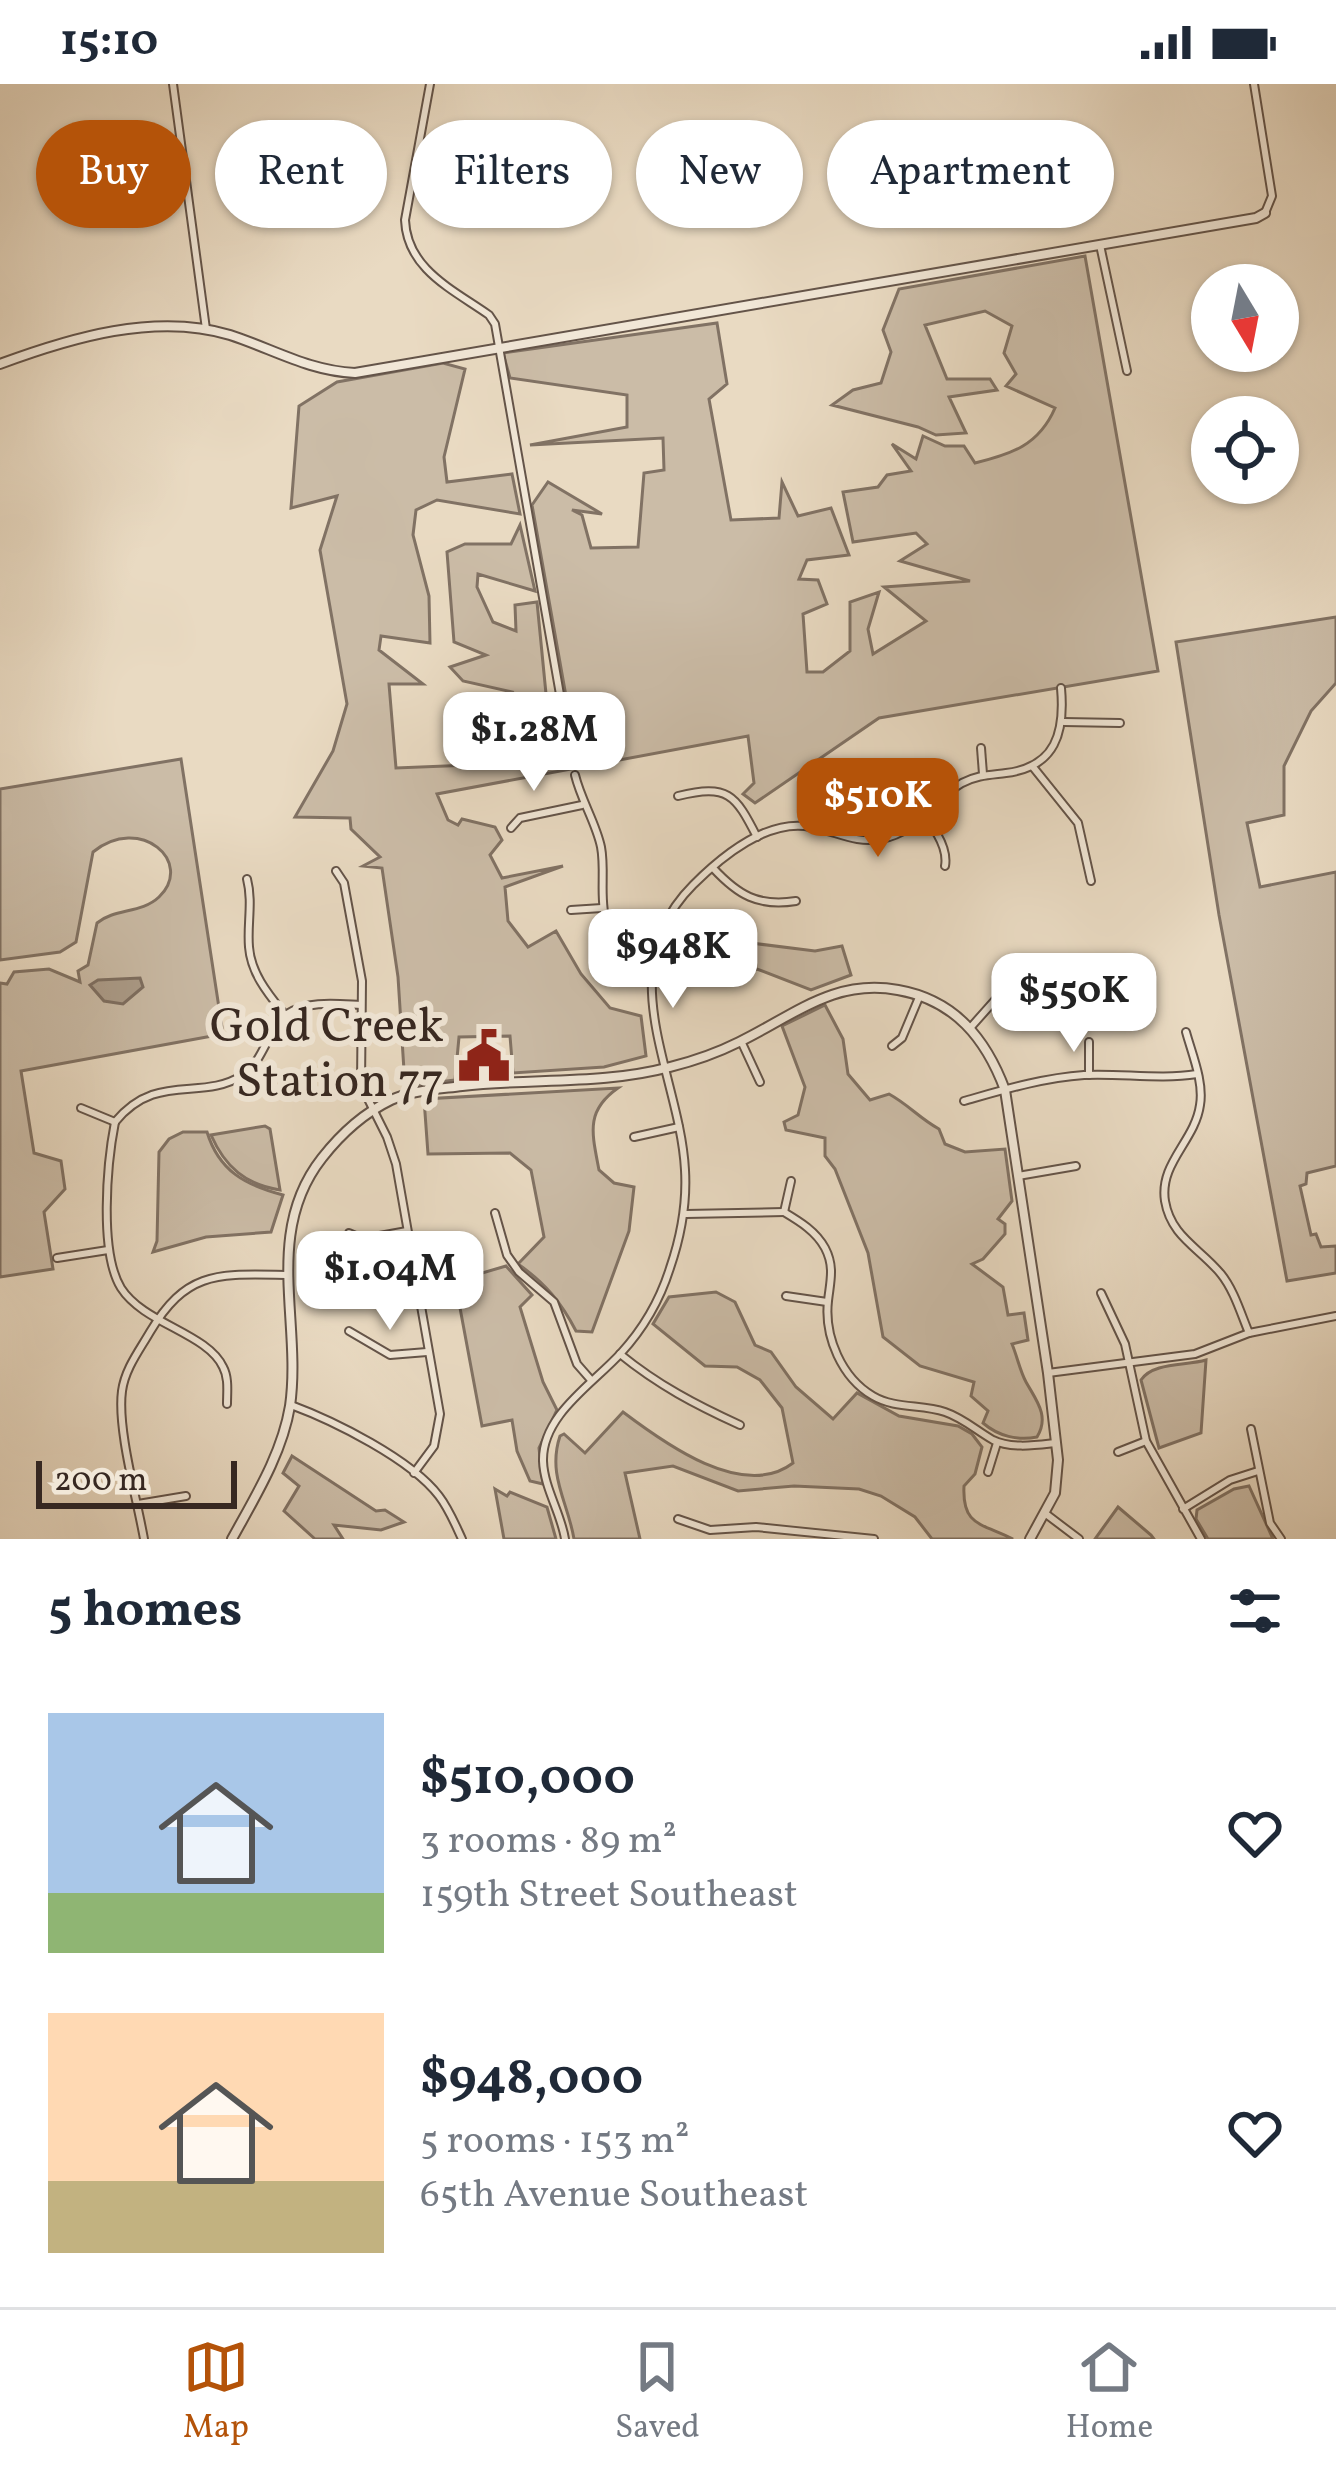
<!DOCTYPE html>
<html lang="en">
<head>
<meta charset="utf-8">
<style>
  :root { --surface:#fff; --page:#f2f2f3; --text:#1f2937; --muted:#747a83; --line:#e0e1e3; --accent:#b45309 }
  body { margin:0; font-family:Vollkorn,serif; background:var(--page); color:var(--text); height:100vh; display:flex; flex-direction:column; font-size:45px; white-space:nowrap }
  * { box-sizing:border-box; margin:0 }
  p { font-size:39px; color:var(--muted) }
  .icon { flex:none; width:66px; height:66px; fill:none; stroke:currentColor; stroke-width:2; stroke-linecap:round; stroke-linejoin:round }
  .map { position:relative; height:1455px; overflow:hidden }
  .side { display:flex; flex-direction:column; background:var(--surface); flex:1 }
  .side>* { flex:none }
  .hud { position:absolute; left:36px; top:36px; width:1266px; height:108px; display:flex; gap:24px }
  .needle { width:78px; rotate:170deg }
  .buttons { position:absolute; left:1191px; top:180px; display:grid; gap:24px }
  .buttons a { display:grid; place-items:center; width:108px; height:108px; border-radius:50%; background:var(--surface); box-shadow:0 3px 9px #0004; font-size:60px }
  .scale { position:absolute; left:36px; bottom:30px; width:201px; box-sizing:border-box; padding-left:12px; border:6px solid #372821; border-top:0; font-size:33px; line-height:42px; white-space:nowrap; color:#372821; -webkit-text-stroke:9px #f1e7d7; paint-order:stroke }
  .price { position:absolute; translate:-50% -102px; padding:0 27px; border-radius:24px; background:#fff; color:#222; font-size:39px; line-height:78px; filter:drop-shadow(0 3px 6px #0008) }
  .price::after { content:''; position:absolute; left:50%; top:72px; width:36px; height:27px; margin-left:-18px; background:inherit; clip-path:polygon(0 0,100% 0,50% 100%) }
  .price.on { background:var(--accent); color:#fff }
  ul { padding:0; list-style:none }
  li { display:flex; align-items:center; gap:36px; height:300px; padding:0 48px }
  li span { display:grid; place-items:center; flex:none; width:336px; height:240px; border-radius:0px; color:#555 }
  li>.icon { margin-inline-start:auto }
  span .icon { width:144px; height:144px; fill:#fffc; stroke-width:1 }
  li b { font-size:51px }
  h2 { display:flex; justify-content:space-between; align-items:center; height:144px; padding:0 48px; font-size:51px }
  .tag { padding:0 42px; border-radius:54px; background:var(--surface); box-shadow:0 3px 9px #0004; font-size:42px; line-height:108px }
  .tag.on { background:var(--accent); color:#fff }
  .status { display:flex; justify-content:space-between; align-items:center; height:84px; padding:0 60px; background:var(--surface); direction:ltr }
  .status svg { height:33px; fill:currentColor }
  .tab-bar { display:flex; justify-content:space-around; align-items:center; height:168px; border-top:3px solid var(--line); background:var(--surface); font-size:33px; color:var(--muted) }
  .tab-bar a { display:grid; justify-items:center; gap:6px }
  .tab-bar .on { color:var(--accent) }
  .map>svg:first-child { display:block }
  .green { fill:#cbbca7; stroke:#817264; stroke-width:3 }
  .water { fill:#ac9d8b; stroke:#7d6e61; stroke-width:3 }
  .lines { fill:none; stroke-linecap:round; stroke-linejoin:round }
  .minor-casing { stroke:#645449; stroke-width:10 }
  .tertiary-casing { stroke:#645449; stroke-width:12 }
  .minor { stroke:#f1e7d7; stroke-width:6 }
  .tertiary { stroke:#f1e7d7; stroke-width:8 }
  .labels { text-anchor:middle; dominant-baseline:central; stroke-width:12; stroke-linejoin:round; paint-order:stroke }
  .poi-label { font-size:48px; fill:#372821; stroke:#f1e7d7; text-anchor:end }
</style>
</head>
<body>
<div class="status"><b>15:10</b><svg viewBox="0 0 49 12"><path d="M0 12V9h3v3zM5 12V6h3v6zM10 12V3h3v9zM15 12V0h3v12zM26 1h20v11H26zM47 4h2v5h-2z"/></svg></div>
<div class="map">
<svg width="1336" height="1455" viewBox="0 0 1336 1455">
  <rect width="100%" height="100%" fill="#e9dac2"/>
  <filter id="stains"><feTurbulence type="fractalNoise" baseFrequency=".00167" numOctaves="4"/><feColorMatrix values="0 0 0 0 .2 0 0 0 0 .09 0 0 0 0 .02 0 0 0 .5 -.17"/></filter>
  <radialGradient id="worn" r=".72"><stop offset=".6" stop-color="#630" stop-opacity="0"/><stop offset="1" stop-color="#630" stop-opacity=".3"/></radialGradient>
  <g class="green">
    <path d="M1085,172l73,415 -279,47 -124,85 -12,-9 11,-11 -6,-47 -311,58 11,26 10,5 4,-6 33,8 7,13 -12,15 12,23 61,-12 -58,21 3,34 20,26 28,-16 25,43 29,34 31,8 5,40 -42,11 -91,6 -3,-37 -51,1 -4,43 -50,6 -7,-109 -16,-109 -19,-2 17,-9 -29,-28 -1,-11 -55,-1 38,-66 14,-47 -27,-154 17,-54 -46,12 8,-102 38,-24 106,-19 22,6 -21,88 3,25 65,-8 8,40 -83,-14 -21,10 -3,25 16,61 1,47 -49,-7 -2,14 44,34h-34l7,84 74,-3 -5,-46 37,-10 10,-17 -49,-11 -13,-14 36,-12 -32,-13 -7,-90 18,-8h46l9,-19 15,66 -57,-17 -1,13 16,35 23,9 -1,-26 22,-3 10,102 20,-2 -35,-197 16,-23 54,32 -30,-4 10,5 9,33 47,-1 6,-74 20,-3 -1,-32 -133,7 97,-18v-32l-117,-17 -7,-25 214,-30 10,61 -18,15 22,121 48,-2 3,-36 16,34 33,-8 18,47 -42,5 -8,19 19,1 9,24 -24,10 4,58h16l27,-21v-49l29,-10 -11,37 5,25 53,-33 -42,-34 86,-6 -70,-20 27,-17 -11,-11 -63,9 -10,-50 35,-5 9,-12 24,-4 -19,-27 24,15 7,-23 22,10h19l11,17c37,-9 64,-18 80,-55l-49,-22 10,-12 -12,-21 8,-27 -27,-15 -60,14 22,54h43l7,11 -48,7 17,36 -30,2 -18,-8 -86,-22 21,-15 28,-7 10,-31 -8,-22 16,-41z"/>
    <path d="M1336,533v66l-25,28 -27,55v49l-37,8 13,64 76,-15v294l-29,7 -1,11 -6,2 11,49 5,-1 5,13 15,-1v27l-49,8 -68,-366 -43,-273z"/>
    <path d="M181,675l42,275 -202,37 13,82 27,8 4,28 -21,23 9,57 -53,8v-294l7,1 7,-12 35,-3 31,13 -2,-11 10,-6 9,-42c18,-15 44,-9 62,-26 36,-35 -19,-83 -66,-45l-17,90 -16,10 -60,8v-171z"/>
    <path d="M751,859l64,8 27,-5 9,29 -40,15 -54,-21 -22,6z"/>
    <path d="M825,921l18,34 5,35 22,26 19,-6c20,11 30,24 50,35l6,15 20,8 40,-3 7,52 -14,18 7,5v10l-22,25 -11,5 31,23 5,28 16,-2 4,27 -16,4c5,12 8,27 14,38 10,18 24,34 11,55 -19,4 -39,-1 -54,-14l5,-12 -17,-15 3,-14 -54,-16 -37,-29 -15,-84 -33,-84 -10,-13v-18l-39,-8 -2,-8 14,-7 7,-28 -23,-61z"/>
    <path d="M618,1004c-33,23 -26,45 -19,82l15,13 20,4 -5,44 -37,101 -16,-1c-15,-29 -31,-48 -58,-67l26,-27 -13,-67 -21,-17 -82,1 -4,-55z"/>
    <path d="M265,1042l5,3 10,61c-34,-5 -55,-23 -69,-55z"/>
    <path d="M183,1048h24c12,39 38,53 76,63l-12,37 -65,5 -53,15 4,-11 2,-89 10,-13z"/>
    <path d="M506,1182l26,29 -12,12 23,75 14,28 -18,38 4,36 -13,-3 -13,-30 -5,-31 -30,6 -27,-145z"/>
    <path d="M716,1208l19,10 20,43 16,7 25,35 37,32 24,-26 42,23 59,10 14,8 10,13 -7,27 -11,12c-2,40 17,37 49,53h-81l-17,-22 -34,-21 -22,-7 -65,-3 -56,5 -65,-25 -48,7 15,66h-66c-6,-37 -27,-64 -14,-103l4,-2 21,19 38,-41c41,31 120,89 170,51l-11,-55 -22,-28 -23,-13 -32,-1 -52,-42 16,-27z"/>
    <path d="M1206,1276l-5,73 -42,15 -18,-68c12,-18 45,-14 65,-20z"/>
    <path d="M292,1372l84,55 9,-1 19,12 -23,8 -47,-5 9,14h-28l-31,-28 15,-25 -16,-13z"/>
    <path d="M1249,1402l24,53h-65l-12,-20 1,-9 37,-21z"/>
    <path d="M495,1405l12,7 3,-4 37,15 9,32h-52z"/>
    <path d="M1118,1423l33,28 3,4h-59z"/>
  </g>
  <path class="water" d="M140,894l3,9 -20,17 -19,-3 -14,-16 8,-5z"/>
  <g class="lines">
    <g class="minor-casing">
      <g id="minor">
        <path d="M173,0l33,245"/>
        <path d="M430,0l-25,136c2,49 47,69 84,95l6,9 70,399"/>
        <path d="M1254,0l18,112 -7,17"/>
        <path d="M1100,161l27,126"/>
        <path d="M1064,638l56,1"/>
        <path d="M981,664l2,26"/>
        <path d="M887,680c15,33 64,69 58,102"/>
        <path d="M1033,683l45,56 13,58"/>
        <path d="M575,691c6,25 21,48 26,72 7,36 -12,83 31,102 34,15 55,-2 88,31"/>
        <path d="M678,712c50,-12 57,-2 79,41"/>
        <path d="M511,744l9,-10 62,-13"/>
        <path d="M713,784c25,27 45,39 83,33"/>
        <path d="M336,787l8,12 18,98 -1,104 26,52 9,27 44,250 -6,32 -20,27"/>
        <path d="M247,795c6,23 0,45 2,68 2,27 20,48 36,68"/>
        <path d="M571,826l31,-2"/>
        <path d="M971,943l24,-27"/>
        <path d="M1186,948c6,22 18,50 14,73 -5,36 -41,58 -35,96 6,36 35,47 56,73 13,16 20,40 28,59"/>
        <path d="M741,957l19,41"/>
        <path d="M1089,958v33"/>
        <path d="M892,962l10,-8 18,-43"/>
        <path d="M964,1017c39,-11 78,-23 120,-26 38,-2 75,5 113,-1"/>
        <path d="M81,1024l34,14"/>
        <path d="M115,1038c-8,41 -16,130 6,166 23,36 86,45 102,79 6,11 4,25 4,37"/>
        <path d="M115,1038c42,-51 86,-20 128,-47 21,-14 25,-47 44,-61 21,-14 51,-10 74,-9"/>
        <path d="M634,1053l45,-10"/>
        <path d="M1018,1092l58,-10"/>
        <path d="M784,1128c15,9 32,19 41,36 10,19 5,34 3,53 -4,36 14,77 45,95 22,13 49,8 72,16 18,6 32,19 48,28 18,9 44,5 63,3"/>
        <path d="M784,1128l7,-31"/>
        <path d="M495,1129l12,42 12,17 35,30 23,62 14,16"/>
        <path d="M686,1130l98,-2"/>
        <path d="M349,1149l14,6 44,-8"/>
        <path d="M57,1174l51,-8"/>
        <path d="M1101,1209l24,51 21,97 55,98"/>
        <path d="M786,1212l41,6"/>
        <path d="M349,1247l41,24 37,-3"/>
        <path d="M620,1270c38,31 76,51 120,71"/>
        <path d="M1048,1289l147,-19 54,-21 87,-17"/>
        <path d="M291,1321c43,16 120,54 148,91 10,13 16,28 23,43"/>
        <path d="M1251,1345l19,94 11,16"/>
        <path d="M1118,1368l28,-11"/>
        <path d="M988,1388l9,-29"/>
        <path d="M138,1420l48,-8"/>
        <path d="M1183,1425l47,-29 28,-9"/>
        <path d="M1046,1430l33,25"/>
        <path d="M678,1435l32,11 46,-3 118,12"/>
        <path d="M144,1455c-7,-40 -27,-110 -22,-148 3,-22 17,-40 28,-59 37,-62 68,-58 136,-57"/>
        <path d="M565,1455c-4,-26 -21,-51 -22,-78 -1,-46 50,-77 78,-108 22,-24 39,-53 49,-85 11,-32 17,-64 15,-98 -5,-96 -77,-200 8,-285 28,-28 75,-67 118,-58 25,4 44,17 70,12 36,-6 52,-39 81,-56 15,-8 28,-8 44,-10 50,-6 59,-41 55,-85"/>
      </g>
    </g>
    <g class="tertiary-casing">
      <g id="tertiary">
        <path d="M0,280c70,-26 156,-52 230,-29 43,14 79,36 125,38l901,-155 9,-5"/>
        <path d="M232,1455c23,-42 50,-85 58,-133 12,-84 -27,-173 32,-248 18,-23 42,-45 69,-58 22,-10 48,-11 71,-14 69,-8 141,-1 208,-19 24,-6 47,-14 69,-25 54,-26 95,-64 159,-52 57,10 88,49 107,100l43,283 10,87 -3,33 -25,46"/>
      </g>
    </g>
    <use href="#minor" class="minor"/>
    <use href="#tertiary" class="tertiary"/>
  </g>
  <defs>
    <g id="civic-bare" transform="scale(4.14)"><path d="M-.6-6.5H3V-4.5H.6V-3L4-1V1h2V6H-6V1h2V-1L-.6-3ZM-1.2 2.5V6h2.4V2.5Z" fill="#8f2418" stroke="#f1e7d7" stroke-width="2.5" paint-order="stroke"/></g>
  </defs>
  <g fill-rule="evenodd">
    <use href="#civic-bare" x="484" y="972"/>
  </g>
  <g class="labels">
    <g class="poi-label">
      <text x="444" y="944">Gold Creek<tspan x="444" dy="55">Station 77</tspan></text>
    </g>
  </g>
  <rect width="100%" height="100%" filter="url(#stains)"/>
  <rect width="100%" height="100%" fill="url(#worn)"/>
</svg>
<div class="buttons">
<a><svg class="needle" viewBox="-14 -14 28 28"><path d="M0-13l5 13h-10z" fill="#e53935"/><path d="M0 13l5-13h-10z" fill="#747a83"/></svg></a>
<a><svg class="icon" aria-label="locate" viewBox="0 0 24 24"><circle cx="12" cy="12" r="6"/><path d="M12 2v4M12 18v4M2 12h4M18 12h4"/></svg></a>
</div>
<div class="scale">200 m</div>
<b class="price" style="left:534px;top:710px">$1.28M</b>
<b class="price on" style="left:878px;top:776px">$510K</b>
<b class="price" style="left:673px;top:927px">$948K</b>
<b class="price" style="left:1074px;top:971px">$550K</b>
<b class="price" style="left:390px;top:1249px">$1.04M</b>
<div class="hud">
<a class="tag on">Buy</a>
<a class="tag">Rent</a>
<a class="tag">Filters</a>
<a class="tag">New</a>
<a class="tag">Apartment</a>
</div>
</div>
<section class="side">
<h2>5 homes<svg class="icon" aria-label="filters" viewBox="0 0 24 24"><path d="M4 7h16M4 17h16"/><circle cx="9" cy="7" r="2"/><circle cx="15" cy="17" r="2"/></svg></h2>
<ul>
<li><span style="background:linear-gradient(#a9c7e8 75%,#8fb573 0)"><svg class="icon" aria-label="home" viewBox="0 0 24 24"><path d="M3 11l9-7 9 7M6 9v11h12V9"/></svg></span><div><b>$510,000</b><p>3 rooms · 89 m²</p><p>159th Street Southeast</p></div><svg class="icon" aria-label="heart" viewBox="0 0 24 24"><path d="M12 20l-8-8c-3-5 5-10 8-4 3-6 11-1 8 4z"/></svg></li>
<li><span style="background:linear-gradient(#ffd9b3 70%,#c2b280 0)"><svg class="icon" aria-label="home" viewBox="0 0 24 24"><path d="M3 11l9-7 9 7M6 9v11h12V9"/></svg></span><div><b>$948,000</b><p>5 rooms · 153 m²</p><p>65th Avenue Southeast</p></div><svg class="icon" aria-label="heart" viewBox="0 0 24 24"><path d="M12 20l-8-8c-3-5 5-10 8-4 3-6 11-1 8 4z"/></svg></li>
</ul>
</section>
<nav class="tab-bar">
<a class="on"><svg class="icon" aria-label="map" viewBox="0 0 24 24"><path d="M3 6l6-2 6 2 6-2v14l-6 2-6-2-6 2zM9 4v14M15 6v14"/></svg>Map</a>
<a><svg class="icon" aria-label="saved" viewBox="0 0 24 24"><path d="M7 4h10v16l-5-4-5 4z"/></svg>Saved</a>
<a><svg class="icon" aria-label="home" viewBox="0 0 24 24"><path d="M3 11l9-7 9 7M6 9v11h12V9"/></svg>Home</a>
</nav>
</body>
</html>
